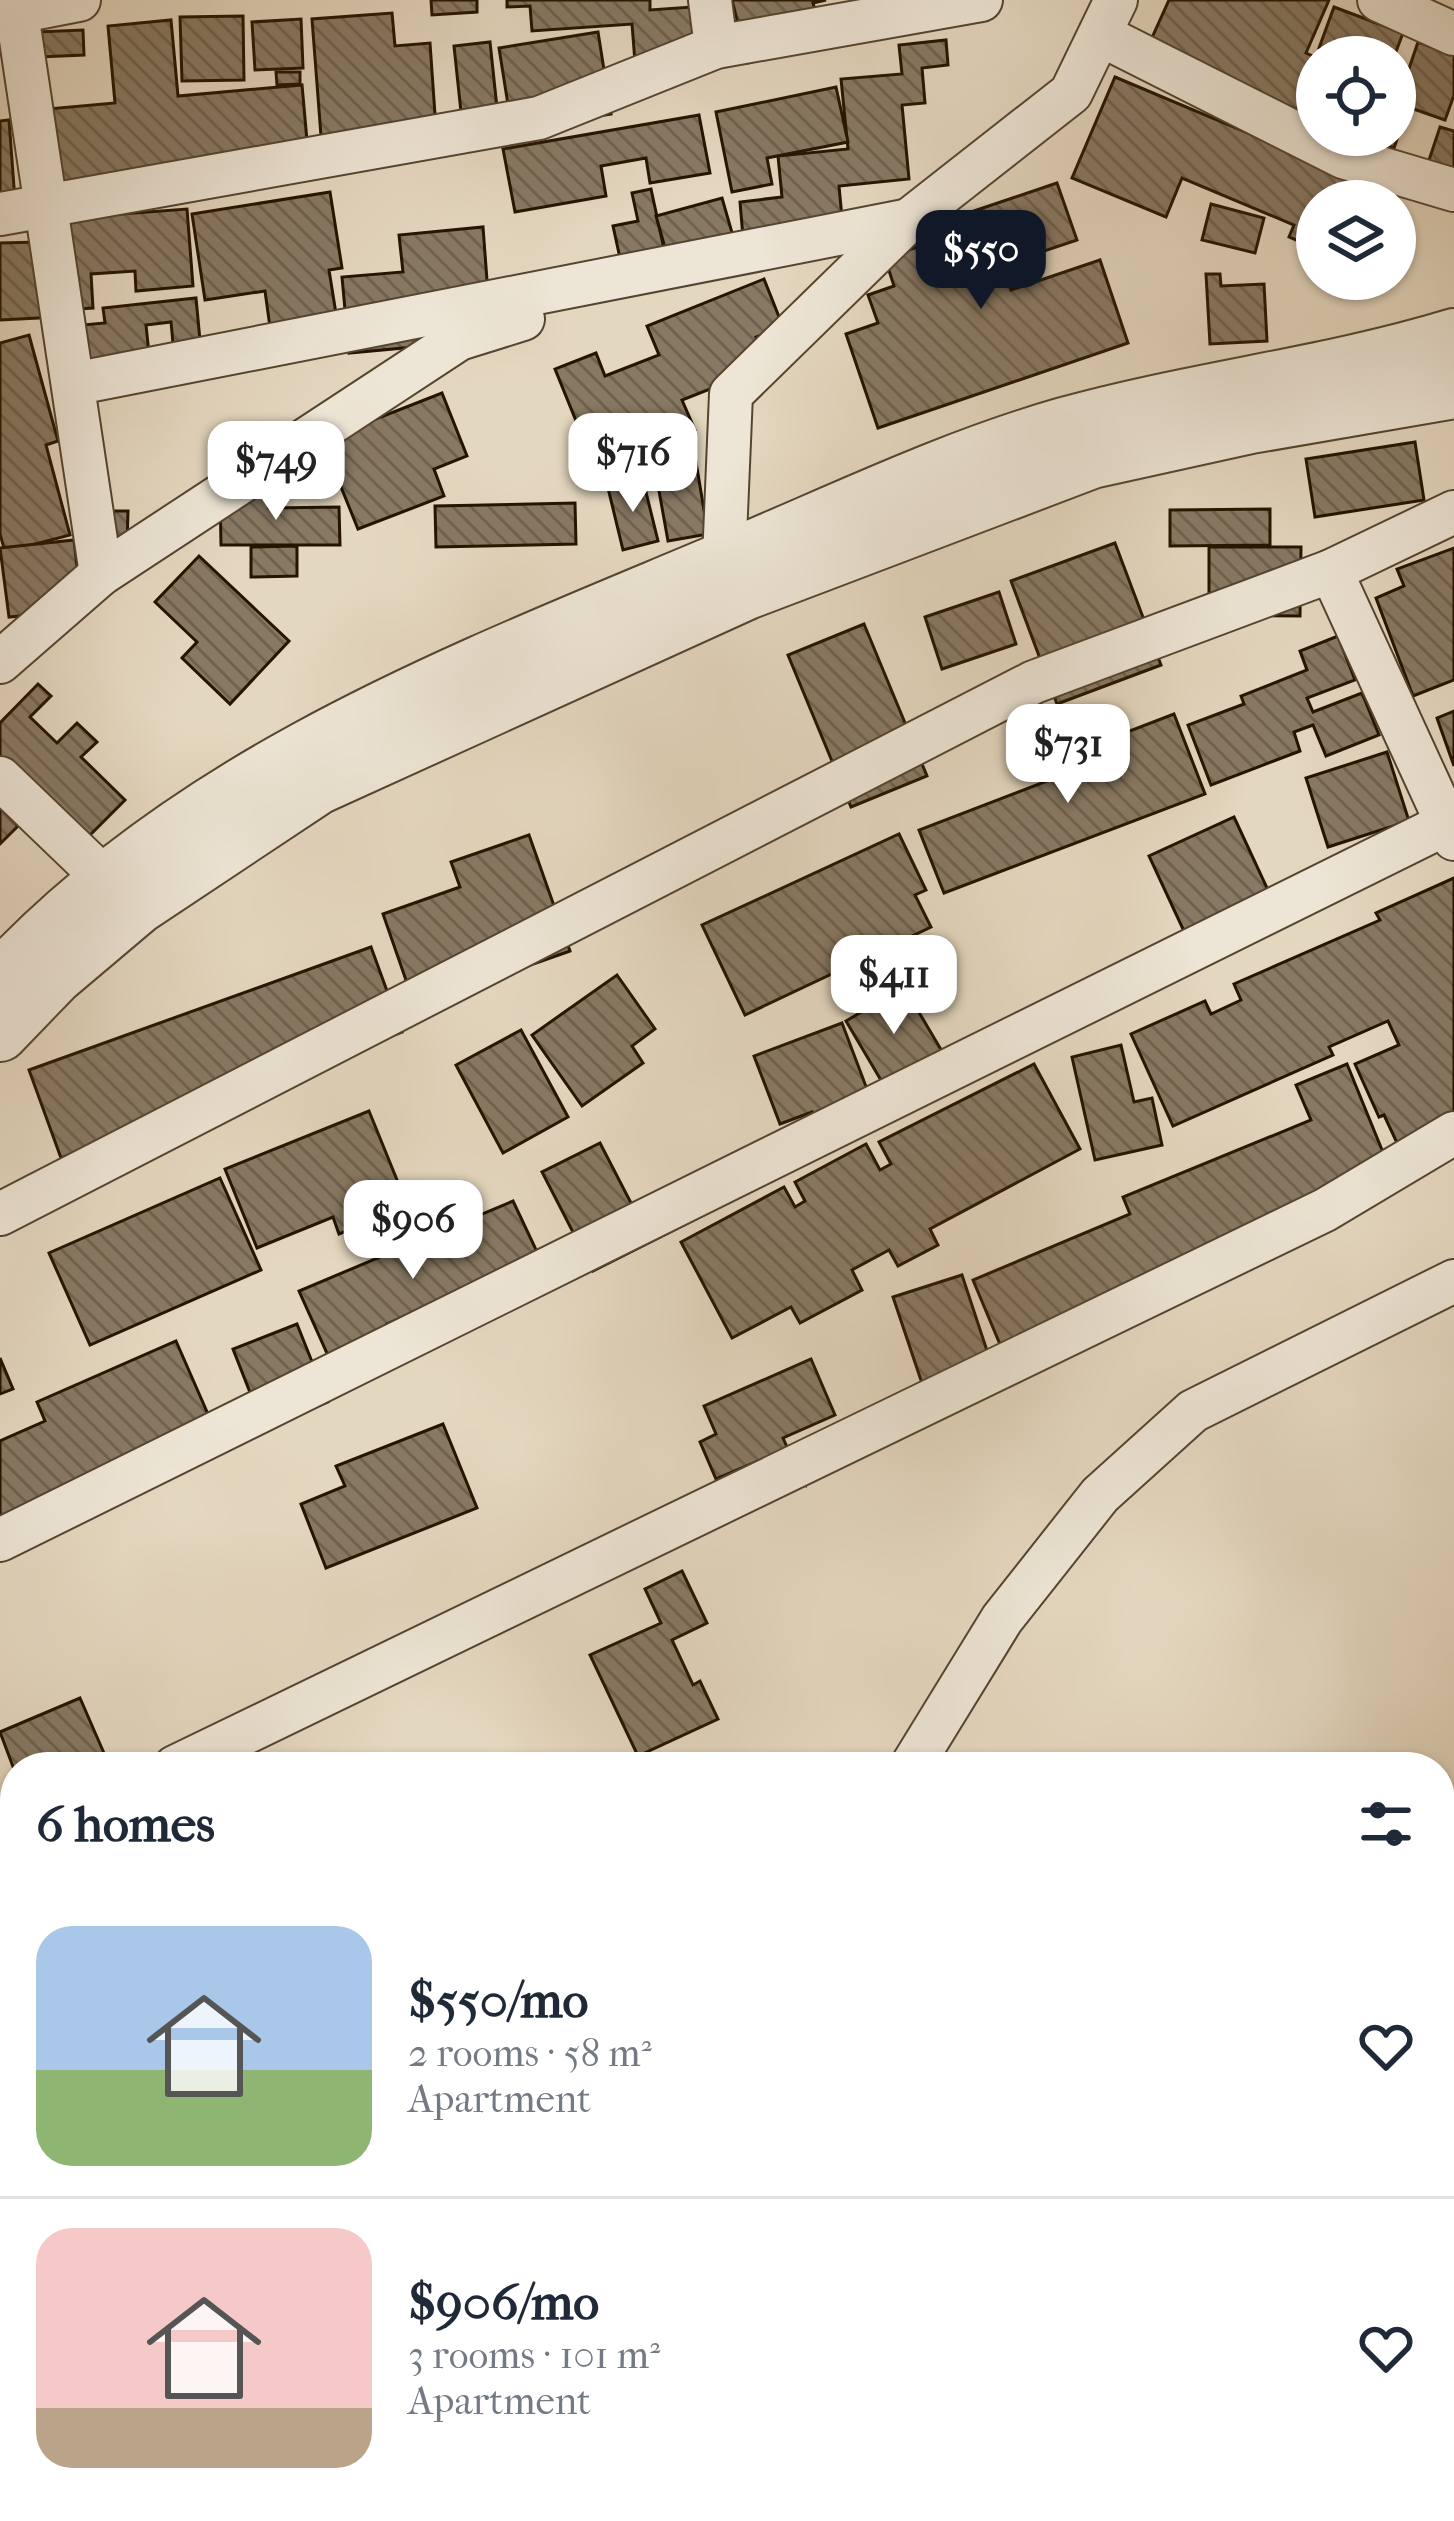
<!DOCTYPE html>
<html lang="en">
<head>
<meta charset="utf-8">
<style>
  :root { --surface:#fff; --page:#f2f2f3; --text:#1f2937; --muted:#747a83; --line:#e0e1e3; --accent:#111827 }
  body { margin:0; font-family:"IM FELL French Canon",serif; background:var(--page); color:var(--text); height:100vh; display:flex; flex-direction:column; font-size:45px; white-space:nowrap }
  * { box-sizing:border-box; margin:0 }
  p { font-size:39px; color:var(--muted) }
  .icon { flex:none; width:66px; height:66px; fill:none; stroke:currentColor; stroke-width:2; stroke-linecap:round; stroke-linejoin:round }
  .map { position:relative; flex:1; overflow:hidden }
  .panel { position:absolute; left:0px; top:1752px; width:1455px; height:771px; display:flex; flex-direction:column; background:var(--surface); border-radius:48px 48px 0 0; box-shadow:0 3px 9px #0004 }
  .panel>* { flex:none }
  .controls { position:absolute; left:1296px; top:36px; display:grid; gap:24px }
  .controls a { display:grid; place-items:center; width:120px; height:120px; border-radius:50%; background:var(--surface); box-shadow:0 3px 9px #0004; font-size:60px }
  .price { position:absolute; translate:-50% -102px; padding:0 27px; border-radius:24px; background:#fff; color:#222; font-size:39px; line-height:78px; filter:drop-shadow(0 3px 6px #0008) }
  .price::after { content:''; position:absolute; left:50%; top:72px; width:36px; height:27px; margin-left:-18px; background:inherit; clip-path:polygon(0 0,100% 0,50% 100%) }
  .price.on { background:var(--accent); color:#fff }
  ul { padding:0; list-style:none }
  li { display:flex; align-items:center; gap:36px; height:300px; padding:0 36px }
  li+li { border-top:3px solid var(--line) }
  li span { display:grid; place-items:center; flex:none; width:336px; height:240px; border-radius:36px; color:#555 }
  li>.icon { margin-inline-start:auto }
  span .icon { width:144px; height:144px; fill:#fffc; stroke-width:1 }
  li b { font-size:51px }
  h2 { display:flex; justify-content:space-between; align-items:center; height:144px; padding:0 36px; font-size:51px }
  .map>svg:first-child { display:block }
  .building { fill:url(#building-back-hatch); stroke:#241400; stroke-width:3 }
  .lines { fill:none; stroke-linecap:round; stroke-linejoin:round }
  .minor-casing { stroke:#544530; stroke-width:46 }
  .tertiary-casing { stroke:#544530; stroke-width:58 }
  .minor { stroke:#ede5d5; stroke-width:42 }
  .tertiary { stroke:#ede5d5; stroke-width:54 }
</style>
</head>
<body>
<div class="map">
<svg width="1454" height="2521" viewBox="0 0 1454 2521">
  <defs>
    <pattern id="building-back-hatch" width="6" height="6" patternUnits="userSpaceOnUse" patternTransform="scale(3)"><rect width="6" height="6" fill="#887963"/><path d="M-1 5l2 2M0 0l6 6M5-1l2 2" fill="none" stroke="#6f624f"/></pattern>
  </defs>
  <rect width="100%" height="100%" fill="#e4d7bf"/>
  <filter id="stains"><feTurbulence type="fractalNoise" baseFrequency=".00167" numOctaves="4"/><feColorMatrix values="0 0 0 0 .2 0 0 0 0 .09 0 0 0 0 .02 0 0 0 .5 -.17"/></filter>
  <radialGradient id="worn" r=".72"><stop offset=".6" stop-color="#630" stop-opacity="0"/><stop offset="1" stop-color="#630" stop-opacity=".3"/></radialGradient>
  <g class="building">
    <path d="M431,0h46v12l-45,3z"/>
    <path d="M507,0h143v10l56,-4 5,64 -75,5 -4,-51 -100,7 -2,-25 -23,1z"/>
    <path d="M732,0h94l-13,3 11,40 -76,20z"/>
    <path d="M1169,0h160l-23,53 11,5v6l-23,53 -148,-66z"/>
    <path d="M1334,7l69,26 -9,24h-50l-25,-9z"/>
    <path d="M392,13l3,33 35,-3 6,86 -114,20 -10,-130z"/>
    <path d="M243,16l1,64 -62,1 -2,-64z"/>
    <path d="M301,19l2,49 -48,2 -3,-48z"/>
    <path d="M171,20l7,76 124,-11 7,78 -277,26 -7,-78 90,-8 -7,-77z"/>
    <path d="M83,30l1,25 -68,3 -2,-25z"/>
    <path d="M598,32l13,82 -99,16 -13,-82z"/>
    <path d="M946,40l2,25 -26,3 3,35 -23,2 7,74 -70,7 5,53 -100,10 -4,-47 42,-5 -4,-41 70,-7 -7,-70 61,-5 -3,-29z"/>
    <path d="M490,42l7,66 -36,4 -7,-66z"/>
    <path d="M1418,42l36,13v40l-9,25 -37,-13 -14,41 -33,-11 -5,13 -53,-18 14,-39v42h78v-42l5,2z"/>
    <path d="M276,72h24v12l-23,1z"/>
    <path d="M1115,77l249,105 -8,19h-39v48l-28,-12 5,-12 -112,-47 -16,39 -94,-39z"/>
    <path d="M836,87l12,55 -81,16 5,26 -40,8 -16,-80z"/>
    <path d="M699,115l11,58 -60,10 -4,-25 -45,8 5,30 -91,16 -12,-63z"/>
    <path d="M9,120l7,94 -16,1v-94z"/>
    <path d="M1440,127l14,4v55l-30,-11z"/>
    <path d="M1057,183l20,57 -75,25 9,25 89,-30 28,83 -250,85 -32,-94 32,-11 -10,-28 26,-9 -9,-28 79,-27 -5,-15z"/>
    <path d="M651,189l18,83 -44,9 -12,-55 25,-5 -6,-28z"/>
    <path d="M330,192l12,76 -13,2 12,75 -67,11 -9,-65 -60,9 -13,-86z"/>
    <path d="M722,198l19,66 -66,19 -19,-67z"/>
    <path d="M1211,204l53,14 -9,35 -53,-13z"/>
    <path d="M187,209l6,77 -57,5 -1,-20 -44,3 2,34 -32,2 -6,-91z"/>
    <path d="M483,227l6,80 -21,35 -119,11 -7,-76 61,-5 -4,-37z"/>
    <path d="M39,242l18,75 -57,3v-77z"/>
    <path d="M1206,274h14l1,12 43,-2 3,57 -57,3z"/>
    <path d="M764,279l19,48 -27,10 12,29 -86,34 13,30 -99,40 -41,-101 41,-16 9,23 54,-21 -12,-29z"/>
    <path d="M196,298l5,53 -27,3 -3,-32 -25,3 5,48 -74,7 -6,-54 34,-3 -2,-15z"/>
    <path d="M29,335l29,106 -12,4 24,90 -65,17 -5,-18v-191z"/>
    <path d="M442,393l25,63 -33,13 10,27 -86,33 -36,-89z"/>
    <path d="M1415,442l9,58 -109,17 -9,-58z"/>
    <path d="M695,456l13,78 -40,7 -14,-78z"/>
    <path d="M643,480l15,61 -35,9 -15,-62z"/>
    <path d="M220,495h49v13l70,-1 1,38h-119z"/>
    <path d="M575,503l1,41 -140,3 -1,-41z"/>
    <path d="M1270,509v36l-100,1v-36z"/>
    <path d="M102,511h26l-1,34h-26z"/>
    <path d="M74,540l8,70 -73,7 -9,-69z"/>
    <path d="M1115,543l46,122 -104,39 -46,-123z"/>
    <path d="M297,546v30l-46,1v-30z"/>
    <path d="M1209,547h92l-1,69 -91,-1z"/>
    <path d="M1454,548v132l-41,16 -37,-98 28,-12 -7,-17z"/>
    <path d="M199,556l90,85 -59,63 -48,-46 15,-16 -42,-40z"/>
    <path d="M999,592l17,52 -74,25 -17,-52z"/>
    <path d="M864,624l63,152 -76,31 -63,-152z"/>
    <path d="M1338,636l17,44 -48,18 6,14 49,-19 17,42 -53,21 -13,-31 -19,7 6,19 -89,34 -23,-60 56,-21 -3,-8 66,-26 -7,-19z"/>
    <path d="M38,684l13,12 -21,21 27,26 20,-20 20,19 -16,15 44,43 -36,36 -89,-66v-47z"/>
    <path d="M1454,711v55l-17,-48z"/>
    <path d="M1174,714l31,80 -261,99 -25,-63 180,-69 -6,-16z"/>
    <path d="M1387,752l22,69 -81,26 -22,-69z"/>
    <path d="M0,807l18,19 -18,18z"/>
    <path d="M1234,817l40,86 -85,39 -40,-86z"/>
    <path d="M899,834l27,56 -11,5 16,32 -186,88 -43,-90z"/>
    <path d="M529,835l41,116 -155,55 -32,-92 77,-27 -9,-25z"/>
    <path d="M1454,878v278l-42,19 -28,-60 -5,2 -24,-53 44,-19 -11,-24 -59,26 4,8 -160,71 -42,-92 74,-33 6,13 30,-14 -7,-16 146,-64 -4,-7z"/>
    <path d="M371,947l31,85 -341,126 -32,-88z"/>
    <path d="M617,975l38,54 -23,17 11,17 -61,43 -50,-71z"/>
    <path d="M904,987l39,66 -58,34 -39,-66z"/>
    <path d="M842,1023l31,82 -56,21 -5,-14 -32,12 -26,-68z"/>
    <path d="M521,1030l47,87 -65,36 -47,-88z"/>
    <path d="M1121,1045l13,57 18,-4 10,47 -67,15 -23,-103z"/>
    <path d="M1034,1064l46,85 -150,80 8,16 -40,21 -9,-16 -37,20 10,20 -62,33 -9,-16 -59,31 -51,-96 103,-55 11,20 10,-6 -10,-19 71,-38 14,26 11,-6 -12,-22z"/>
    <path d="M1347,1064l46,113 -313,128 9,22 -82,34 -34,-81 157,-66 -7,-17 188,-77 -15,-35z"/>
    <path d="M369,1111l39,96 -69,27 -6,-17 -76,31 -32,-79z"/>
    <path d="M600,1143l32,62 114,-58 19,37 -172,87 -51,-99z"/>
    <path d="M220,1178l41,92 -171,75 -41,-92z"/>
    <path d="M513,1201l26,55 -152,68 10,20 -62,27 -36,-80z"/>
    <path d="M962,1275l35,106 -68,23 -36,-107z"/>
    <path d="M297,1324l31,78 -64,26 -31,-79z"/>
    <path d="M176,1341l42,96 -218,103v-99l45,-20 -8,-19z"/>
    <path d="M0,1358l13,31 -13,5z"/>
    <path d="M811,1359l24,56 -52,23 21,47 -48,-23 -40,17 -16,-37 16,-8 -12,-28z"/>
    <path d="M443,1424l34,84 -151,60 -25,-64 44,-18 -9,-20z"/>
    <path d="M682,1571l25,52 -35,17 21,45 7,-4 18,38 -80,37 -48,-101 71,-32 -16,-34z"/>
    <path d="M80,1698l30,69h-95v5l-15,-40z"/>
    <path d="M1454,1815v112l-14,15v-111z"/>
    <path d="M1454,2010v95l-14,-11v-65z"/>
    <path d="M137,2508h59l6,13h-96z"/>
    <path d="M497,2508h98l-34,13h-60z"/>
    <path d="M900,2508h72l-13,13h-47z"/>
    <path d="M1225,2508h75l-9,13h-47z"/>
  </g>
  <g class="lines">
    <g class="minor-casing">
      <g id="minor">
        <path d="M15,0l86,574"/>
        <path d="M710,0l6,47"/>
        <path d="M1379,0l75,34"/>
        <path d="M17,12l62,-12"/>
        <path d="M1101,35l242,122 111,33"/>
        <path d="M0,214l539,-96 177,-71 265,-47"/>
        <path d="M73,384l836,-164"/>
        <path d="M724,560l7,-166 178,-174 162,-127 45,-93"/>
        <path d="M1331,571l123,268"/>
        <path d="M0,662l101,-88 358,-235 64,-20"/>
        <path d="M0,778l105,101"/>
        <path d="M0,1214l1034,-532 297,-111 123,-59"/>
        <path d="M0,1540l1454,-720"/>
        <path d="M175,1767l1150,-557 129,-77"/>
        <path d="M911,1767l91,-148 98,-124 93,-84 261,-130"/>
        <path d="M680,2508l4,13"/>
      </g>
    </g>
    <g class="tertiary-casing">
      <g id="tertiary">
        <path d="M0,978c194,-208 461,-308 718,-416 114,-47 227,-103 346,-137 129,-36 262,-50 390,-89"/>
        <path d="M0,1034l55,-57 84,-71 179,-119 429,-195 345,-131 159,-35 203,-35"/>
        <path d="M0,1850l15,29"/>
        <path d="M0,1948l15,30"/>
        <path d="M278,2508l6,13"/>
        <path d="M346,2508l7,13"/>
      </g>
    </g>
    <use href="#minor" class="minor"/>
    <use href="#tertiary" class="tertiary"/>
  </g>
  <rect width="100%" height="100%" filter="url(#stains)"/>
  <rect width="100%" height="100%" fill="url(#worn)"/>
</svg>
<div class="controls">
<a><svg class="icon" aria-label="locate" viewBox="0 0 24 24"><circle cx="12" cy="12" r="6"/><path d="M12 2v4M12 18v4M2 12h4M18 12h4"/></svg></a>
<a><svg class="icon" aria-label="layers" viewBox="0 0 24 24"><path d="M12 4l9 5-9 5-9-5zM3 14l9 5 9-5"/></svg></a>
</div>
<b class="price on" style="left:981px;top:312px">$550</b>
<b class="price" style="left:633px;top:515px">$716</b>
<b class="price" style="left:276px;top:523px">$749</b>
<b class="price" style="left:1068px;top:806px">$731</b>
<b class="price" style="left:894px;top:1037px">$411</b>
<b class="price" style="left:413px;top:1282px">$906</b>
<section class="panel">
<h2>6 homes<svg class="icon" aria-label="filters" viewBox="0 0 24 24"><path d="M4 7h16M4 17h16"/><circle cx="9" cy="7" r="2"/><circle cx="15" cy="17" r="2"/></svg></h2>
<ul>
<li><span style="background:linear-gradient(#a9c7e8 60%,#8fb573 0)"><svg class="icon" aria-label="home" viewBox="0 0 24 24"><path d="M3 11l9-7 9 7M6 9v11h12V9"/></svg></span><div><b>$550/mo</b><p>2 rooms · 58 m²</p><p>Apartment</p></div><svg class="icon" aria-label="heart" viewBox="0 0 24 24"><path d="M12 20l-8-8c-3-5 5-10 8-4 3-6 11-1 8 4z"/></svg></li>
<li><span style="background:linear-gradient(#f6c9c9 75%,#b9a48a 0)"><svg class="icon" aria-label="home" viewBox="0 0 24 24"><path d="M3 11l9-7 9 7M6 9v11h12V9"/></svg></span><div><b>$906/mo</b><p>3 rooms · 101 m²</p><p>Apartment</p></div><svg class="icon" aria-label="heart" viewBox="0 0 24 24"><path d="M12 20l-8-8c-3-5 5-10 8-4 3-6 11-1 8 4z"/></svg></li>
</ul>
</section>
</div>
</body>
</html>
